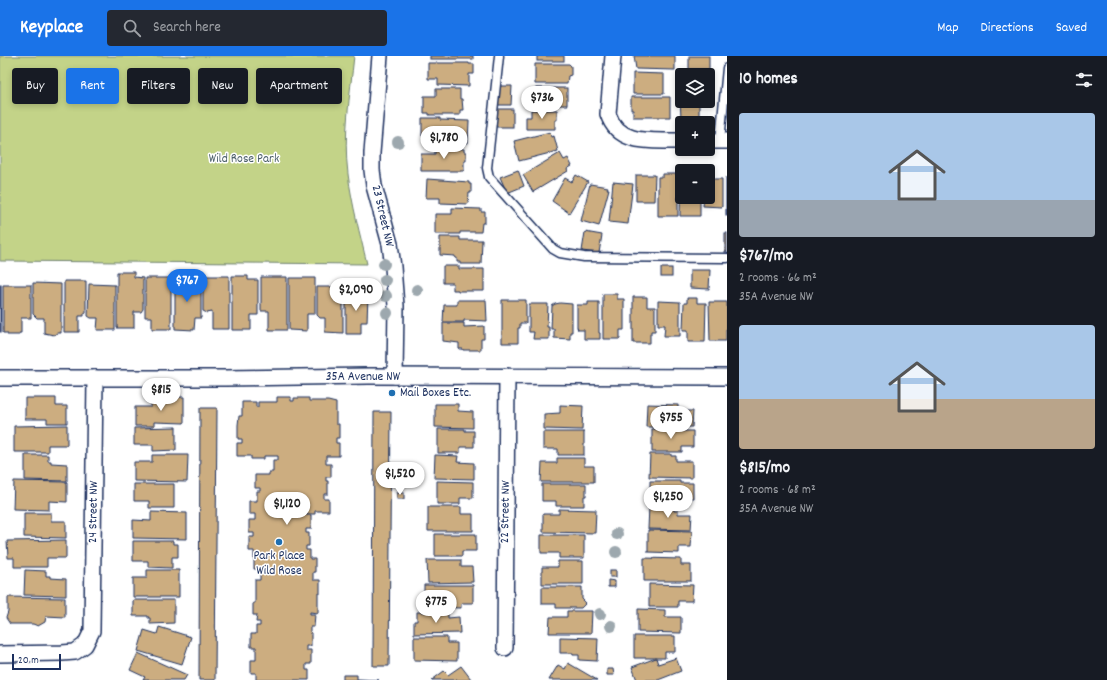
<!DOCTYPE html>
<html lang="en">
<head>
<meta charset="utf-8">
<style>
  :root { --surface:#171b24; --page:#242831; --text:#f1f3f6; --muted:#9ea1a6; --accent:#1a73e8 }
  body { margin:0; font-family:Dekko,sans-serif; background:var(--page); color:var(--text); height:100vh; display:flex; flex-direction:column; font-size:15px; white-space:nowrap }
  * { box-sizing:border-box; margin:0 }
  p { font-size:13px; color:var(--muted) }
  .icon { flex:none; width:22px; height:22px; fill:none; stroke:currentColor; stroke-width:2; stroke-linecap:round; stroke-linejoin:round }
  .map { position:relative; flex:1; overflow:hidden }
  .details { display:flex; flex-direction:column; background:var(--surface); width:380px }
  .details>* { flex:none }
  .guide { position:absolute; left:12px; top:12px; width:380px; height:36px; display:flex; gap:8px }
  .buttons { position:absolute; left:675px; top:12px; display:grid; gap:8px }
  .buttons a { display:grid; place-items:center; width:40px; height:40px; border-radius:4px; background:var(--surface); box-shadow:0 2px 6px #0003; font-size:20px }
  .scale { position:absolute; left:12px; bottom:10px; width:49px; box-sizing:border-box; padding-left:4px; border:2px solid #1b2f5e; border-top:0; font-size:11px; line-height:14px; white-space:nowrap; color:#1b2f5e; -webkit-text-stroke:3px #fff; paint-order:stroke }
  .price { position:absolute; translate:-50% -34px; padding:0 9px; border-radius:14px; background:#fff; color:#222; font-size:13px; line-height:26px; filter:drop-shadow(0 1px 2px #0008) }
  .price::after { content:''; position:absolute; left:50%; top:24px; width:12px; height:9px; margin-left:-6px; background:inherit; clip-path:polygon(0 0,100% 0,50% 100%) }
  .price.current { background:var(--accent); color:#fff }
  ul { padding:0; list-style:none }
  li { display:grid; align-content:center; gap:8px; height:212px; padding:0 12px }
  li span { display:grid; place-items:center; height:124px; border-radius:4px; color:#555 }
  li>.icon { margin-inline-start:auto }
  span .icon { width:72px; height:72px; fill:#fffc; stroke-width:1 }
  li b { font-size:17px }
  h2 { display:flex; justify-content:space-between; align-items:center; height:48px; padding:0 12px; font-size:17px }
  .tag { padding:0 14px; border-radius:4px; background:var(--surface); box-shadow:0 2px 6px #0003; font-size:14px; line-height:36px }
  .tag.current { background:var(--accent); color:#fff }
  header { display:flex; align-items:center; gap:24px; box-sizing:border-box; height:56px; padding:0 20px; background:var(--accent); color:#fff }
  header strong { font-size:19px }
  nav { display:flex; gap:22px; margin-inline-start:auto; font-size:14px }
  .search { width:280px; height:36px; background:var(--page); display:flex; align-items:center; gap:10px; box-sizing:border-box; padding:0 14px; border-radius:4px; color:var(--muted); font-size:15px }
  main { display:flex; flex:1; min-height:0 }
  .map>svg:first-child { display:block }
  .green { fill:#c3d388; stroke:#6f8173 }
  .building { fill:#ccad80; stroke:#1b2f5e }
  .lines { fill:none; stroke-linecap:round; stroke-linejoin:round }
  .lane-casing { stroke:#1b2f5e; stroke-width:11 }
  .street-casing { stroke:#1b2f5e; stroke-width:18 }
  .lane { stroke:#fff; stroke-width:8 }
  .street { stroke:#fff; stroke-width:15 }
  .tree { fill:#9da8ae }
  .poi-dot { fill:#1f6fb2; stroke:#fff; stroke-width:1.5 }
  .labels { text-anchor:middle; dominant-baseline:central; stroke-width:3; stroke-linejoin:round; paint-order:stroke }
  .park-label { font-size:13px; fill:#4d606b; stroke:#fff }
  .street-label { font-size:13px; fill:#1b2f5e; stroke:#fff }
  .poi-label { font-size:13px; fill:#1b2f5e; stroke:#fff; text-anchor:start }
</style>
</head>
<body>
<header>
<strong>Keyplace</strong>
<div class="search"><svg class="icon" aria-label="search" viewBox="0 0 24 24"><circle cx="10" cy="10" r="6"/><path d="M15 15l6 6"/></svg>Search here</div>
<nav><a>Map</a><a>Directions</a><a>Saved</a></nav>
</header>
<main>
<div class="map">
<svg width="727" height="624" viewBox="0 0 727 624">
  <rect width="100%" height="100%" fill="#fff"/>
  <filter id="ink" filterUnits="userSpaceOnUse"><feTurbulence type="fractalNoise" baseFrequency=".025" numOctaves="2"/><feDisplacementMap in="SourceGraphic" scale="8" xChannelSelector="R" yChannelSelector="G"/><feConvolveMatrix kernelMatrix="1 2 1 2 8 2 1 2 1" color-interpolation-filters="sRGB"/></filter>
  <g filter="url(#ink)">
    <path class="green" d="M0,0h354c-4,39 -11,79 -6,118 4,31 12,60 19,90l-367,-3z"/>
    <g class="building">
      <rect x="430" y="0" width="43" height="3"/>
      <rect x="537" y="0" width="27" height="5"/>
      <path d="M634,0h41v14l-39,-1z"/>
      <rect x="689" y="0" width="20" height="13"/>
      <path d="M428,7h41v1h5v10h-5v12l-31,-1v-6h-10z"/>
      <path d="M535,8h34l2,2v9l-3,1 -1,8h-32z"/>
      <path d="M633,17l31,1v20h-31z"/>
      <path d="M496,30h16l-1,19h-15z"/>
      <rect x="536" y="32" width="31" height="17"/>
      <path d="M436,33h24v10h2l1,11h-3v5h-31v-2h-5v-17h12z"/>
      <path d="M631,41h39v20h-37v-7h-2z"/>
      <path d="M680,41h2v4h17v17h-18z"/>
      <rect x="493" y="53" width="20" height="18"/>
      <path d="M531,54h26v10h-2v9h-29v-12h5z"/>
      <path d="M422,62h18v2l29,1 -1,22h-34v-7h-12z"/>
      <path d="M550,76l1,5 3,-1 4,15 -39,10 -5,-20z"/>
      <path d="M435,92l29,1v3h2v9h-2v10h-43v-17h14z"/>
      <path d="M560,97l4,7 4,-2 4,8 -5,3 1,2 -35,21 -10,-17z"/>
      <path d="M518,114l6,16 -17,7 -7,-16z"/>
      <path d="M663,118h15v42h-20v-39h5z"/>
      <path d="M576,119l12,7 -19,31 -17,-12 13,-23 7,4z"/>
      <path d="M636,119h19l-1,26h-18z"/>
      <path d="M681,119h1v22h18v19h-20z"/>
      <path d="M708,119h3v4h11v28l-19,-1 1,-9h4z"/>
      <rect x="726" y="122" width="1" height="37"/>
      <path d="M427,123l42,3v2h2v9h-2l-1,11 -28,-1v-5h-14z"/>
      <path d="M613,126l20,2 -5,40 -19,-2z"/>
      <path d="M590,128l18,3 -1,2h2l-10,37 -18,-5z"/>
      <path d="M452,152l29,1v3h4v11h-3l-1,9h-21v2h-25v-20h17z"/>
      <path d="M585,176l17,3 -3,18 -17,-2z"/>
      <rect x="725" y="177" width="2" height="19"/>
      <path d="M440,181h20v3h22l-1,24h-21v-2h-3v-4h-2v-2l-15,-1z"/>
      <path d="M443,210h16v3h25v22h-26v-1h-5v-7h-10z"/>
      <rect x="661" y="212" width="11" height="9"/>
      <path d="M690,214h20l-1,19 -19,-1z"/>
      <path d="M117,216h17v5l9,1v31l-2,3h-7v16h-17z"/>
      <path d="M203,220h26v53h-17v-17l-5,1 -4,-2z"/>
      <path d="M232,220h16v4h10v35h-7v15h-19z"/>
      <path d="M261,221h26v53h-18v-19h-8z"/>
      <path d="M145,222h26v51h-19v-12h-7z"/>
      <path d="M175,222h14v4h12v36h-6l-1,12 -19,-1z"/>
      <path d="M289,222h26v36h-8v17l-18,-1z"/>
      <path d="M64,225h22v32h-2v3h-5v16h-15z"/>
      <path d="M33,227l28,1v49h-4l-3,2 -10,-2v-15h-7l-4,-4z"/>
      <path d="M89,228l26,1v45h-18l1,-12h-7l-3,-2z"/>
      <rect x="0" y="229" width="1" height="47"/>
      <path d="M3,229h28v33h-10v15h-2v2h-12v-2h-4z"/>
      <path d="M317,231h26v46l-18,-1v-14h-5l-3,-3z"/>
      <path d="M353,233l5,6h10l-1,27h-6v12h-15v-38z"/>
      <path d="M603,238h14v5h7v31h-4v9h-17z"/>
      <path d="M633,241h14v10h8v24h-4v3h-1v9h-17z"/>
      <path d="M687,242h10v5h9l-1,39h-17v-12h-5l1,-27h3z"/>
      <path d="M457,244h29l1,21 -23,-1v2h-21l1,-17h13z"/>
      <path d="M502,244h24v23h-6v5h-2v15h-16z"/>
      <path d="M658,245l22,1v34h-16l1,-11h-7z"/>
      <path d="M588,246h11v31h1v6h-16v-9h-6l-1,-3v-22h11z"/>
      <path d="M709,246h18v27h-1v12h-16z"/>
      <path d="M560,247l12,1v28h-2v7l-16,-1v-9h-3l1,-23 3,-2z"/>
      <path d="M529,248h19l-1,23h2v12h-16l1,-7h-5z"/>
      <path d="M443,267h21v4l20,-1v13h-3v11h-18v-1h-4v-6l-16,-2z"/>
      <path d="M151,341h33v26l-30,-1v4h-19v-19h16z"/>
      <path d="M277,341h14v4h3v-3h15v3h19l8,2v21h3v14h-3v5h3v13h-13v8h5v13h-5v4h2v13h-4v5h5v12h-14v3h-9v1h5v14h-5v4h3v13h-3v4h4v9h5v13h-2v8h7v14h-2v19l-8,-1v2h5l-1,13h-4v5h1v14h-5v4h5v14h-5v6h3v10h-53v-7h-5v-13h5v-13h-5v-13h5v-8h4v-4h-4l1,-7h-4v-12h2v-23h5v-11h-6v-18h-5v-14h5v-4h-5v-13h6v-6h-6v-13h8v-10h3v-3h-5v-13h14v-3h4v-12h5v-4h-14v3h-13v-3h-14v-13h5v-4h-4v-14l1,-9h3v-14h14v5h2v-5h19z"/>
      <path d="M25,342h31v8h11v17h-20v-4h-22z"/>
      <path d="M435,348h23v7l15,1v16l-38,-1z"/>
      <path d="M647,348l31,1v6h15l-1,16h-46z"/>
      <path d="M560,349l23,1 -1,24 -38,-1v-15l16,-1z"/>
      <path d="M200,352h17l-2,272h-16z"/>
      <path d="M374,356h17l-2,254h-16z"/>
      <path d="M67,369v20h-19v7h-34v-26z"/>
      <path d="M176,371v23l-23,1v-6h-19v-17z"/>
      <path d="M438,373h27v2h9v16h-14v6h-22z"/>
      <path d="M652,373h28v2h13v16h-11v5h-30z"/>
      <path d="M543,376h41v23h-26v-6h-15z"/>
      <path d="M650,398h21v2h5v5h16v17l-43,-1z"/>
      <path d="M25,399h23v6h3v2l16,1v17l-42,-1z"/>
      <path d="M152,399h36l-1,27 -53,-1v-19h18z"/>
      <path d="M435,399l23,1 -1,6 17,1v16l-40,-1z"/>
      <path d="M557,402h27v8h10v16h-53l1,-19h15z"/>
      <path d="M14,425l53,1v20l-18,-1v9l-36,-1z"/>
      <path d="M437,425l36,1v16h-13v6h-23z"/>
      <path d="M650,425h30v2h13v15h-11v5h-32z"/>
      <path d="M134,428h40v24h-25v-7h-15z"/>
      <path d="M542,428h44v12h-2v10h-28v-5h-14z"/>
      <rect x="397" y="437" width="7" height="6"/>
      <path d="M649,450l25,1v4h4v3h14l-1,16 -43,-1z"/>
      <path d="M428,451h33v7h12v17h-45z"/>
      <path d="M559,453l37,1 -1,23 -52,-1v-18h16z"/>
      <path d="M151,456l36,1v26l-54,-1v-18l18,1z"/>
      <path d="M24,457h27v8h15v17l-42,-1z"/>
      <path d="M648,474l44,1 -1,16h-12v6l-31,-1z"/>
      <path d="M435,478h41v17h-14v5h-27z"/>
      <path d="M541,479h43v23h-25v-5h-18z"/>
      <path d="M66,484v18h-19v9h-33v-9h-6l-1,-17z"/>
      <path d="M133,485h40v3h5v13h-6v11l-24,-1v-6h-15z"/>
      <path d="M644,502l37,1v6h10v16h-47z"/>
      <path d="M427,504h34v7h11l1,15 -45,1z"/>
      <path d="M558,505h25v23h-41v-17h16z"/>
      <path d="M25,514l21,1v5h4v2l16,1v17l-42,-1z"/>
      <path d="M147,514h32v27h-46v-19h14z"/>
      <rect x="610" y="514" width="6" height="7"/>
      <path d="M608,524l7,1v6h-7z"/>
      <path d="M649,528l44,1 -1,16h-14v6h-29z"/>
      <path d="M424,529h49v18h-12v5l-37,-1z"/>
      <path d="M542,531h40v12l4,4 -5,5h-25v-4h-14z"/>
      <path d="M8,541l57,1v19l-19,-1 -1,6 -7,4 -5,-2h-23l-4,-6 2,-6z"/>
      <path d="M133,544h41v23l-24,1v-6h-2v-2h-15z"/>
      <path d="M638,553l27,1v7h16v16l-43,-1z"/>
      <path d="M567,555h25l-1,22h-42l1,-16h17z"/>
      <path d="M417,556h31v6l11,-1 1,16 -46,1v-13h3z"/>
      <path d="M159,571l32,10 -9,27 -44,-13 6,-21 13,4z"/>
      <path d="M634,580h41v16h-10v6h-31z"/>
      <path d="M414,581h33v6h10v18l-43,-1z"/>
      <path d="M560,581l38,1 -1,23 -18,-1v-5h-6v-2h-13z"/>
      <path d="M138,597l49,22 -3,5h-41l2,-3 -15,-7z"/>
      <path d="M656,602l2,6 18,-6 5,13 -23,9h-21l-5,-13z"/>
      <path d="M568,607l29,17h-48l9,-15 7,4z"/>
      <path d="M461,610l10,13 -1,1h-38l12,-9 4,4z"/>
      <path d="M607,613h6l1,6h-7z"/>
      <path d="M343,619h14v4l22,1h-36z"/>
    </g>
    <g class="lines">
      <g class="lane-casing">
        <g id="lane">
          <path d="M499,0l-12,112 2,9 64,72 7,4 24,4 143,1"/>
          <path d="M720,85l7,-73"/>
        </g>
      </g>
      <g class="street-casing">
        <g id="street">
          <path d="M380,0l-8,97v17l2,16 16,58 3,23 3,39 -1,70"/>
          <path d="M613,0l-5,58c11,33 46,26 74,27"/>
          <path d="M708,85h19"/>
          <path d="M0,322h225l144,-2 358,1"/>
          <path d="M505,592l2,-272"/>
          <path d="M0,598l62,-1 13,-1 10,-7 7,-14 3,-253"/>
        </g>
      </g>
      <use href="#lane" class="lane"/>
      <use href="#street" class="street"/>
    </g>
    <g class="tree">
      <circle cx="398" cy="86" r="6"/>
      <circle cx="384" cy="208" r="6"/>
      <circle cx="385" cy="224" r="6"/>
      <circle cx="417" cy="234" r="6"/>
      <circle cx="386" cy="240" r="6"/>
      <circle cx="387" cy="257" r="6"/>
      <circle cx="617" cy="478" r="6"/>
      <circle cx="616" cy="496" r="6"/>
      <circle cx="600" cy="558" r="6"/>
      <circle cx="611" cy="570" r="6"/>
    </g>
  </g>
  <g class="poi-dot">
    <circle cx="392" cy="337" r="4"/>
    <circle cx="279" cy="486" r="4"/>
  </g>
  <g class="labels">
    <g class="park-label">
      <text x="244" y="103">Wild Rose Park</text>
    </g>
    <g class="street-label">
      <text transform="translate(382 160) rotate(77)">23 Street NW</text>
      <text x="363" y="321">35A Avenue NW</text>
      <text transform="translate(94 456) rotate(-89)">24 Street NW</text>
      <text transform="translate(506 456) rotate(-89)">22 Street NW</text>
    </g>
    <g class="poi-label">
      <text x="400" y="337">Mail Boxes Etc.</text>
      <text x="279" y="500" text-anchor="middle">Park Place<tspan x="279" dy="15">Wild Rose</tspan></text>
    </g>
  </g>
</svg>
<div class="buttons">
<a><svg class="icon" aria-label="layers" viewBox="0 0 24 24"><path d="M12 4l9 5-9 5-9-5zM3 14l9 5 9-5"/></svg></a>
<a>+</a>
<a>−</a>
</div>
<div class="scale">20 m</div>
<b class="price" style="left:542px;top:64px">$736</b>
<b class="price" style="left:444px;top:104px">$1,780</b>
<b class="price current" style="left:187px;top:247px">$767</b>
<b class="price" style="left:356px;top:256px">$2,090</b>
<b class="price" style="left:161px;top:356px">$815</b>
<b class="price" style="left:671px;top:384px">$755</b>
<b class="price" style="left:400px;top:440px">$1,520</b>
<b class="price" style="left:668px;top:463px">$1,250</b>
<b class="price" style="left:287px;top:470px">$1,120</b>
<b class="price" style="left:436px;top:568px">$775</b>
<div class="guide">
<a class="tag">Buy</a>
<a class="tag current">Rent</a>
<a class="tag">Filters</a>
<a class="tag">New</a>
<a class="tag">Apartment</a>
</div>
</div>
<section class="details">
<h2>10 homes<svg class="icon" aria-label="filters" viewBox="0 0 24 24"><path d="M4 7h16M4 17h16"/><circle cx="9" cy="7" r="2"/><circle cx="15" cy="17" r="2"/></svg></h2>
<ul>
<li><span style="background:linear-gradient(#a9c7e8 70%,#9aa5b1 0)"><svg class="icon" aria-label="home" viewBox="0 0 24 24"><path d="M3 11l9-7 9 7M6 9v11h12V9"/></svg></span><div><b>$767/mo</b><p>2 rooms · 66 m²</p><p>35A Avenue NW</p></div></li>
<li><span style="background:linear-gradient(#a9c7e8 60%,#b9a48a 0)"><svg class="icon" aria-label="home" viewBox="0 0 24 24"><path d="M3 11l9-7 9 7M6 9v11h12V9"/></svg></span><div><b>$815/mo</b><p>2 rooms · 68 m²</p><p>35A Avenue NW</p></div></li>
</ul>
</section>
</main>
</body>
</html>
